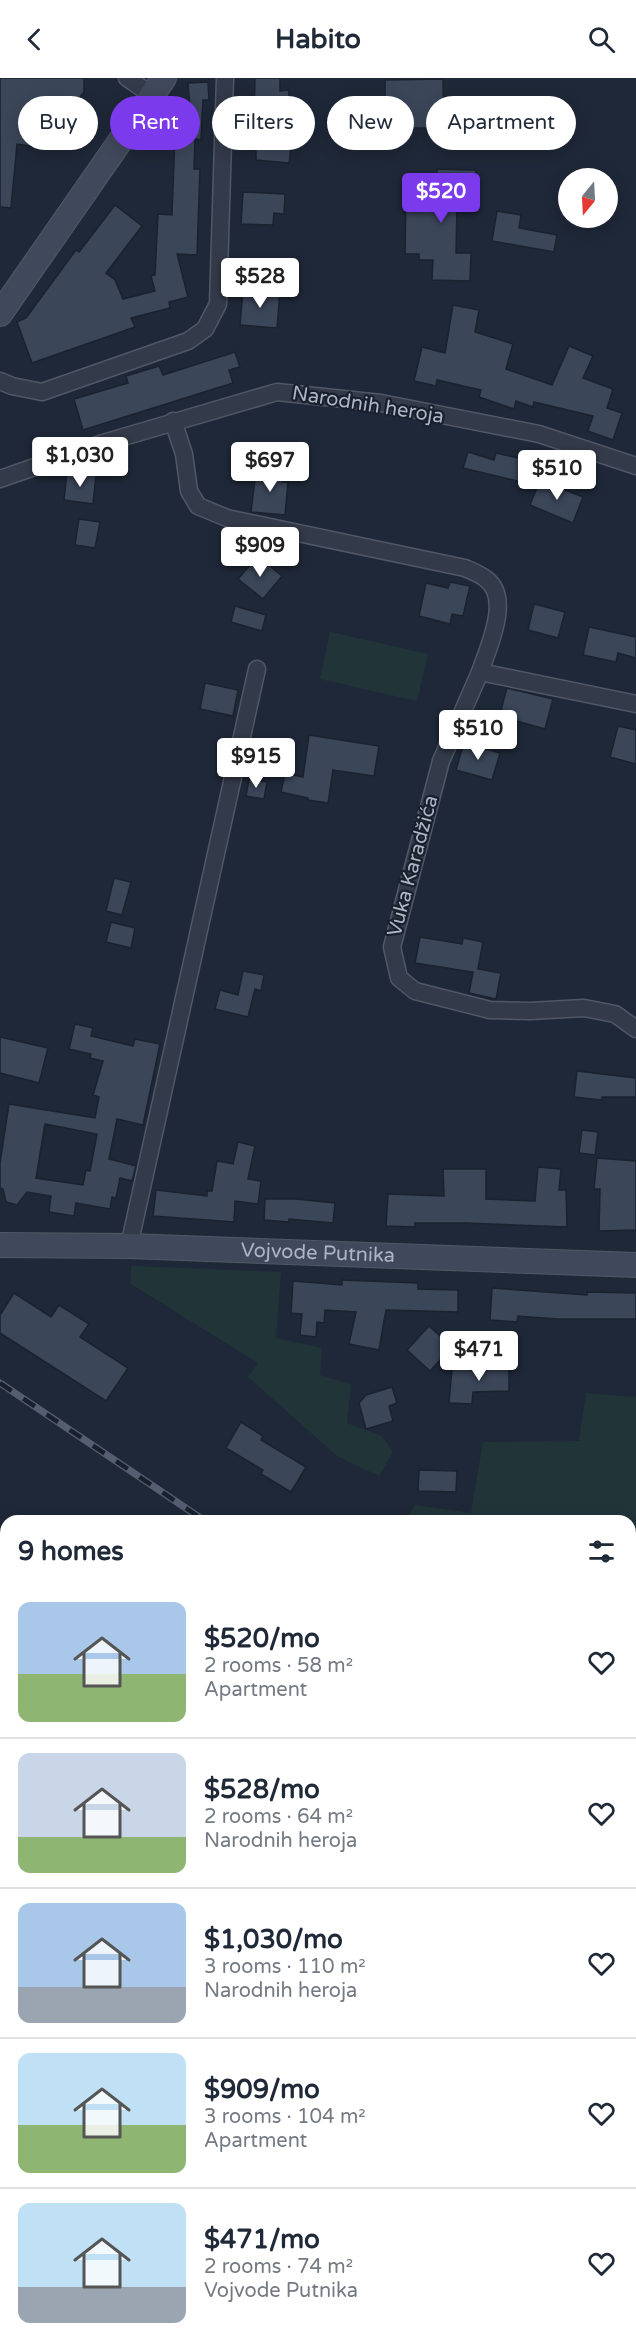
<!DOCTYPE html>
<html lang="en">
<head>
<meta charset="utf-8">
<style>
  :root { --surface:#fff; --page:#f2f2f3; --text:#1f2937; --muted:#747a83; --line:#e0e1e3; --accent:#7c3aed }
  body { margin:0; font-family:"Varela Round",sans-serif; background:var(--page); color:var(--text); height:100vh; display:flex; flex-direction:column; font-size:22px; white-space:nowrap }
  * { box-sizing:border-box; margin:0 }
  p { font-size:20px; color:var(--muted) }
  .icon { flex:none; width:33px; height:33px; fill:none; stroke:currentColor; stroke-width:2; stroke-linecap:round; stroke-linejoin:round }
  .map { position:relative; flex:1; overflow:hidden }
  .side { position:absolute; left:0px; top:1437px; width:636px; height:836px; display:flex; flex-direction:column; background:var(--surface); border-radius:18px 18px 0 0; box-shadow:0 3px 15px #0003 }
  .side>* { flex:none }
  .banner { position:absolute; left:18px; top:18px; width:600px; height:54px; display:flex; gap:12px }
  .needle { width:39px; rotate:198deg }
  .buttons { position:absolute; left:558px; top:90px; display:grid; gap:12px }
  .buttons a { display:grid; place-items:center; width:60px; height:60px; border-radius:50%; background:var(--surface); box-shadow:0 3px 15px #0003; font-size:30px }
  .price { position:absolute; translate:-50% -51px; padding:0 14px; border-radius:6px; background:#fff; color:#222; font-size:20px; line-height:39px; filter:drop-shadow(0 2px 3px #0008) }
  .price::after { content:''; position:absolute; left:50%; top:36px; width:18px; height:14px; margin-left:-9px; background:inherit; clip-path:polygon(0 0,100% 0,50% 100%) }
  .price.selected { background:var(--accent); color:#fff }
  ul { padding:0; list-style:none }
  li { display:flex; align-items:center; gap:18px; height:150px; padding:0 18px }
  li+li { border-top:2px solid var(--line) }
  li span { display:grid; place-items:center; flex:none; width:168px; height:120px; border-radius:12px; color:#555 }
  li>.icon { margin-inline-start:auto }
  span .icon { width:72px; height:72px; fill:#fffc; stroke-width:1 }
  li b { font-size:26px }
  h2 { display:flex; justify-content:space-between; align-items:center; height:72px; padding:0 18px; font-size:26px }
  .pill { padding:0 21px; border-radius:27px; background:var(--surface); box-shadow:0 3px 15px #0003; font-size:21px; line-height:54px }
  .pill.selected { background:var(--accent); color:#fff }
  header { display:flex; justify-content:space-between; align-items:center; height:78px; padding:0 18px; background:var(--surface); font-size:27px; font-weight:800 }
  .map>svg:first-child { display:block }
  .green { fill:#213539 }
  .building { fill:#3b4659; stroke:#1a222f; stroke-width:1.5; fill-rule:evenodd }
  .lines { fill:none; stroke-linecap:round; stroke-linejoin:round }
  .street-casing { stroke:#505867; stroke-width:19 }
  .secondary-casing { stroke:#505867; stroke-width:26 }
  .street { stroke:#333a49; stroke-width:16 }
  .secondary { stroke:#40495c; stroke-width:24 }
  .rail-casing { stroke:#545e70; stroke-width:7 }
  .rail { stroke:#18202d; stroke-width:4.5; stroke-dasharray:14; stroke-linecap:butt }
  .labels { text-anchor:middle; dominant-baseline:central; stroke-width:4.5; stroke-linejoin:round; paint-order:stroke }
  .street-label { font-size:20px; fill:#adb5c6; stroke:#18202d }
</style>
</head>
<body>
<header><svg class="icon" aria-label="back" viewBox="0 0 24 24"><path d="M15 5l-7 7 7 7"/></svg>Habito<svg class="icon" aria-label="search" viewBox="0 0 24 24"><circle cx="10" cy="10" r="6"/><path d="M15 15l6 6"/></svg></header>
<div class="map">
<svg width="636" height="2272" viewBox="0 0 636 2272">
  <rect width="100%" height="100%" fill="#1f2838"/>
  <g class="green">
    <path d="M330,554l98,22 -11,47 -97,-22z"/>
    <path d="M131,1188l150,6 -5,66 46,10 -2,27 31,10 -4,38 35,13 11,16 -14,24 -42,-20 -89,-79 10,-14 -127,-79z"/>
    <path d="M586,1315l50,4v382l-6,-5v-253h-224l9,-16 56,8 12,-71 96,-1z"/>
  </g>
  <g class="building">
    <path d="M0,0h84v14l-13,17 -29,-2 -5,40 -20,-3 -6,64 -11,-1z"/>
    <path d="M255,0h25v13l9,-1v17h-4l-3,40h9l-2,16 -33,-3v-10l-11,-1 3,-31 6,1z"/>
    <path d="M443,1l1,49h-59v-48z"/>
    <path d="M208,4l1,18h-6l-2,40 -6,-1 -1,30h6l-3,86 -20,-1 11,43 -19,5 1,6 -39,10 4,9 -103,36 -15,-41 9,-4 50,-68 3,2 36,-47 27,21 -36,47 9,7 8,19 32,-8 -4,-15 4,-1 3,-61 14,1 4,-107 14,1 -2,-26z"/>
    <path d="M437,91l39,1 -1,36 -18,-1 -1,48h15l-1,28 -38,-1 1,-20h-14v-6h-14l1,-61 30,1z"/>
    <path d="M243,114l42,2 -1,20 -10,-1 -1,12 -32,-1z"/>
    <path d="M497,133l24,4 -2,13 38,7 -3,17 -62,-11z"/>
    <path d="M243,212l37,3 -3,35 -37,-3z"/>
    <path d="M453,227l26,5 -4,22 38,12 -7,25 46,16 17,-39 24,10 -10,22 30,11 -6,19 15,5 -9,27 -25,-9 5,-15 -59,-14 -1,5 -17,-6 -2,8 -35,-12 2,-7 -44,-10 -1,6 -22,-5 8,-34 23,6z"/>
    <path d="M235,274l5,15 -11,3 4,13 -150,47 -9,-31 54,-16 -2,-7 33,-10 4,9z"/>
    <path d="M468,374l26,8 2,-7 31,7 -2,10 4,1 -3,12 -63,-15z"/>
    <path d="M262,391l21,2 -1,11h6l-3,33 -34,-3 4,-33 6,1z"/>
    <path d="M67,394l29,3 -3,29 -29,-4z"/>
    <path d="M540,402l43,17 -10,26 -43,-18z"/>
    <path d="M79,441l21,3 -5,26 -20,-3z"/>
    <path d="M258,478l24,20 -19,23 -25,-20z"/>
    <path d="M450,504l20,4 -7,30 -11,-2 -2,10 -31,-8 7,-33 22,5z"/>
    <path d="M534,526l31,8 -7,26 -30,-8z"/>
    <path d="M235,528l31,9 -4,16 -31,-9z"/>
    <path d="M589,549l47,10v21l-18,-5 -2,9 -33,-7z"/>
    <path d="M205,605l33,7 -5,26 -33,-7z"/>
    <path d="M507,610l46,11 -8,30 -32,-9 2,-6 -14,-4z"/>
    <path d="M618,648l18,4v34l-26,-7z"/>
    <path d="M309,657l70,11 -5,30 -41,-6 -5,33 -20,-3v-2l-27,-6 4,-19 18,4z"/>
    <path d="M464,664l36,11 -8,27 -36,-10z"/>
    <path d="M249,701l18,3 -3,17 -18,-3z"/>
    <path d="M114,800l17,4 -9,33 -16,-4z"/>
    <path d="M111,844l24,6 -4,20 -25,-6z"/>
    <path d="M420,859l42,7 1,-6 20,4 -5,27 23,4 -5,26 -27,-6 4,-21 -58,-9z"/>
    <path d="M243,893l21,4 -3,16 -6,-2 -7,28 -33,-8 5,-19 18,5z"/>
    <path d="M75,946l18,4 -2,8 42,10 2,-7 25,5 -17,81 -26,-6 -8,40 27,7 -4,15 -12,-3 -4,20 -4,-1 -2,12 -34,-6 -2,13 -25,-4 2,-16 -24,-4 -10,13 -11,-3 -3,-13 -3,-1v-25l9,-59 86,14 4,-21 -6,-2 10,-34 -13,-3 1,-4 -22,-5zM45,1046l52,10 -7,37 -4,-1 -3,15 -47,-7z"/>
    <path d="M0,959l48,11 -9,35 -39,-10z"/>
    <path d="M577,993l59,7v19h-34v3l-28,-3z"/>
    <path d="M582,1052l16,2 -3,23 -16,-2z"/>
    <path d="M238,1064l17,4 -7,33 13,2 -3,23 -23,-3 -1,21 -81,-6 3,-26 51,6v-5h5l5,-30 16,3z"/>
    <path d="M597,1080l39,3v69l-37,1 1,-42h-6z"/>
    <path d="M538,1089l23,2 -2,21h7l1,37 -102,-4h-50v4l-29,-1 2,-32 56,2 -1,-27h43v30l49,2z"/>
    <path d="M265,1121h31l39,4 -2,20 -44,-4v3l-25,-2z"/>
    <path d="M342,1202l76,3v6l40,1v22l-72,-2 -7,40 -30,-6 7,-32 -31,-2 -1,13 -7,-1 -1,15 -16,-2 2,-21 -11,-1 2,-32 49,4z"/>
    <path d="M492,1210l95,7v-3l49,1v26h-79l-39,-3 -1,6 -27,-2z"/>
    <path d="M14,1215l37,24 8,-12 30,19 -9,13 48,31 -22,33 -106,-68v-18z"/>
    <path d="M429,1248l23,21 -22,24 -23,-21z"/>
    <path d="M509,1283v30l-36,1 -1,12 -23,-1 3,-35 34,3 -1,-9z"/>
    <path d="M392,1309l5,16 -8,3 4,15 -27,8 -7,-26 7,-8z"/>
    <path d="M241,1344l22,14 -2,4 45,27 -15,25 -30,-18 2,-4 -37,-22z"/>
    <path d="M419,1392l38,1 -1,21 -38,-1z"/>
  </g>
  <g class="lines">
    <g class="street-casing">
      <g id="street">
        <path d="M127,0l25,17"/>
        <path d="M0,303l12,5 30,6 146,-51 17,-12 13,-25 7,-226"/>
        <path d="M173,343l11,33 5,37 9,15 29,12 238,50c7,3 15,6 21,11 26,19 2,69 -6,93"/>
        <path d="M0,401l103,-36 174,-51 104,11 158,31 97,32"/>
        <path d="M636,626l-156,-32 -39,89 -49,186 7,31 16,13 75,19 40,1 54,-3 31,6 21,15"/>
        <path d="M129,1168l128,-577"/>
        <path d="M0,1781l6,1"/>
        <path d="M171,2272v-6"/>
      </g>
    </g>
    <g class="secondary-casing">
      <g id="secondary">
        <path d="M0,236l164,-236"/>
        <path id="s1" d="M0,1167l129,1 507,19"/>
      </g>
    </g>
    <use href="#street" class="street"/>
    <use href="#secondary" class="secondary"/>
    <g class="rail-casing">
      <g id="rail">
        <path d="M0,1305l205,138"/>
        <path d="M630,1730l6,4"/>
      </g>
    </g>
    <use href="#rail" class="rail"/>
  </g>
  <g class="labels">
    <g class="street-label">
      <text transform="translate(368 327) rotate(9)">Narodnih heroja</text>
      <text transform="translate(413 788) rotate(-75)">Vuka Karadžića</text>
      <text stroke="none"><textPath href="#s1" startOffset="318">Vojvode Putnika</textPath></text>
    </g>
  </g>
</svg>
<div class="buttons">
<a><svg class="needle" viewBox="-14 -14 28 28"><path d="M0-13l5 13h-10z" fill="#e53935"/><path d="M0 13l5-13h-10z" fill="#747a83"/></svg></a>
</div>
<b class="price selected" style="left:441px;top:146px">$520</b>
<b class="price" style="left:260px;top:231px">$528</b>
<b class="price" style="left:80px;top:410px">$1,030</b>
<b class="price" style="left:270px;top:415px">$697</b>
<b class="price" style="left:557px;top:423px">$510</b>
<b class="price" style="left:260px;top:500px">$909</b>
<b class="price" style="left:478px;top:683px">$510</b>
<b class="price" style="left:256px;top:711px">$915</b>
<b class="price" style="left:479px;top:1304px">$471</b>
<div class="banner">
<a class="pill">Buy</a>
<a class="pill selected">Rent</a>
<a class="pill">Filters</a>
<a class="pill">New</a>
<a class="pill">Apartment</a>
</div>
<section class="side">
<h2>9 homes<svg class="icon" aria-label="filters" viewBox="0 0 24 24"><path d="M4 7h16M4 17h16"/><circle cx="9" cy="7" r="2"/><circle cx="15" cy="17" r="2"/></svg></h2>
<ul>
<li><span style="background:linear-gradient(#a9c7e8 60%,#8fb573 0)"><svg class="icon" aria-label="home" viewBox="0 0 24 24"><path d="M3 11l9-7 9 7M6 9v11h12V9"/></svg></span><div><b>$520/mo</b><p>2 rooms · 58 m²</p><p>Apartment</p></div><svg class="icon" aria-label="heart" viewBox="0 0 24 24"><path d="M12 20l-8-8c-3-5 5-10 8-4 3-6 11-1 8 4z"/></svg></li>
<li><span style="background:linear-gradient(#c9d6e8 70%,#8fb573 0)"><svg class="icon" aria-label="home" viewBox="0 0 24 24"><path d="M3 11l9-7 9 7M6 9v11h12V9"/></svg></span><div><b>$528/mo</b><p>2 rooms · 64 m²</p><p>Narodnih heroja</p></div><svg class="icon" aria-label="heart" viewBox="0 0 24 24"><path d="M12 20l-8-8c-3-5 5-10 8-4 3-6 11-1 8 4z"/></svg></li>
<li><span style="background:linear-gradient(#a9c7e8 70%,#9aa5b1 0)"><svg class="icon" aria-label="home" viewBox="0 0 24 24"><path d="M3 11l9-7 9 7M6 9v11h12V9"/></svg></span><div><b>$1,030/mo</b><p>3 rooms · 110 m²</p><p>Narodnih heroja</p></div><svg class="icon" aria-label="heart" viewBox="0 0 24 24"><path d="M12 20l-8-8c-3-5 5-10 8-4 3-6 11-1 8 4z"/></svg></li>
<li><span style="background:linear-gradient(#bfe0f5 60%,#8fb573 0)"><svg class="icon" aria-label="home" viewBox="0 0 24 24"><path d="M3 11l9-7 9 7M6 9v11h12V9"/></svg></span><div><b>$909/mo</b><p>3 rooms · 104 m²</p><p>Apartment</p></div><svg class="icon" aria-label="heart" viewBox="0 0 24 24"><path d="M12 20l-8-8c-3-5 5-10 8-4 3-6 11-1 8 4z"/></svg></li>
<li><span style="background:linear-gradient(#bfe0f5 70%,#9aa5b1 0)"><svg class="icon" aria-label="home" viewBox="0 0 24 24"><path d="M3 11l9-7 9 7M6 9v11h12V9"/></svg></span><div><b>$471/mo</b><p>2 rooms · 74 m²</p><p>Vojvode Putnika</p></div><svg class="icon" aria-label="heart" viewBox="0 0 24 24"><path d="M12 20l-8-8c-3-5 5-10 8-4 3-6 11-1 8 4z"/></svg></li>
</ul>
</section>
</div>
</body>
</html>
